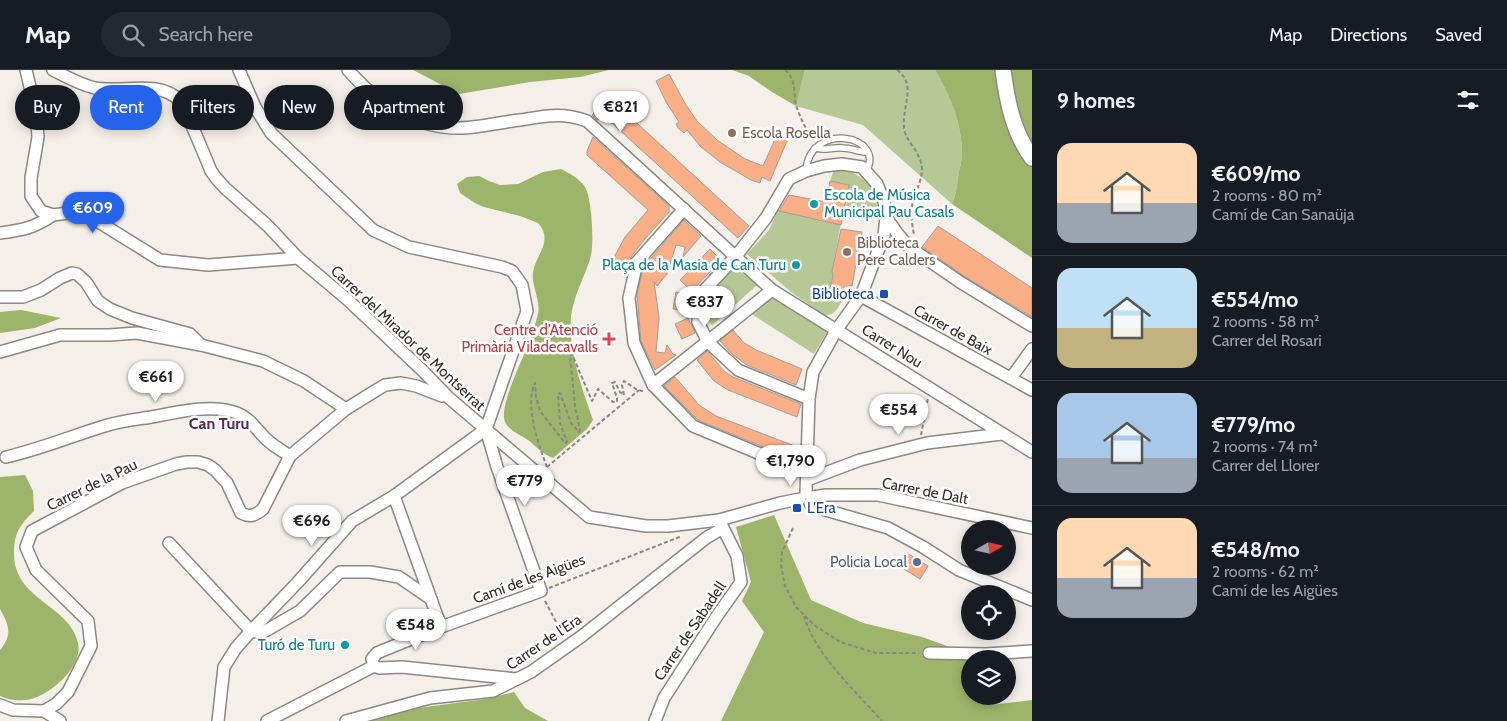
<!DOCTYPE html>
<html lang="en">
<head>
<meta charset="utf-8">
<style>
  :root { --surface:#171b24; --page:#242831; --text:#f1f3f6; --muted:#9ea1a6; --line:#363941; --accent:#2563eb }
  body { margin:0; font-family:Cabin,sans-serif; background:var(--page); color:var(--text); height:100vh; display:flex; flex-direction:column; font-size:19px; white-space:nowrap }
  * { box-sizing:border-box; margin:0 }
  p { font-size:16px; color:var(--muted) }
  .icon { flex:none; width:28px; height:28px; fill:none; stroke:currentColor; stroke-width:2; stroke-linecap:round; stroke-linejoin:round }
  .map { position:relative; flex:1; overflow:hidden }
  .details { display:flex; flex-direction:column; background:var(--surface); width:475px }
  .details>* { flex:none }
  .guide { position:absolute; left:15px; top:15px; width:475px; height:45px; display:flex; gap:10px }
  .needle { width:32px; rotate:81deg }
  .tools { position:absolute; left:961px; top:450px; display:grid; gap:10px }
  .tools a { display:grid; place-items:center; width:55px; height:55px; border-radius:50%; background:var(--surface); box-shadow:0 2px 12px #0003; font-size:25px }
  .price { position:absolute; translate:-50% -42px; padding:0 11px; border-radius:18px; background:#fff; color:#222; font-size:16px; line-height:32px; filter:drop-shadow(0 1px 2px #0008) }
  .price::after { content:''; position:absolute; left:50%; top:30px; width:15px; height:11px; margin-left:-8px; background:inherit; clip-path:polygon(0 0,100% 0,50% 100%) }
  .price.selected { background:var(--accent); color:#fff }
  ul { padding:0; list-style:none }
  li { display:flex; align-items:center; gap:15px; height:125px; padding:0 25px }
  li+li { border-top:1px solid var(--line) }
  li span { display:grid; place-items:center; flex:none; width:140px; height:100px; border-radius:15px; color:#555 }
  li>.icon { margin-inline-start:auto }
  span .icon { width:60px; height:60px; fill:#fffc; stroke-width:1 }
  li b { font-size:21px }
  h2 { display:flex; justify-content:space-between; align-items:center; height:60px; padding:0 25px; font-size:21px }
  .tag { padding:0 18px; border-radius:22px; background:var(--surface); box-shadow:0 2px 12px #0003; font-size:18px; line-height:45px }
  .tag.selected { background:var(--accent); color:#fff }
  header { display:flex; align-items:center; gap:30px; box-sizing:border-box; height:70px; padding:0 25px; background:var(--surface); border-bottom:1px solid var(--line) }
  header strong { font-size:24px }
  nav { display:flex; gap:28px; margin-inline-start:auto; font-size:18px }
  .search { width:350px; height:45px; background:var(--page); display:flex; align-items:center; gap:12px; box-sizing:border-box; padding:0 18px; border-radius:28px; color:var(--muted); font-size:19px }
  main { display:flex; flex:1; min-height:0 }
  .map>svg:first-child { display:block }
  .green { fill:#b5c895 }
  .forest { fill:#9cb56a }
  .building { fill:#faae86; stroke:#a69e9a }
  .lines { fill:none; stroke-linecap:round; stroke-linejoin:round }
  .lane-casing { stroke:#8d8882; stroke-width:8 }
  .street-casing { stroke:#8d8882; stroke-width:14 }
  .secondary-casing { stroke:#8d8882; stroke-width:18 }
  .path { stroke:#8a8782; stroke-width:2; stroke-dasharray:4 2.5; stroke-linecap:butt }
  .lane { stroke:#fff; stroke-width:5.5 }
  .street { stroke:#fff; stroke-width:11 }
  .secondary { stroke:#fff; stroke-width:15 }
  .education-dot { fill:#8d6e63; stroke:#fff; stroke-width:2 }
  .culture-dot { fill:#0f9aa8; stroke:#fff; stroke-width:2 }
  .transit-dot { fill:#1a4fb4; stroke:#fff; stroke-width:2 }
  .health-dot { fill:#e0444e; stroke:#fff; stroke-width:2 }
  .service-dot { fill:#5c6f8a; stroke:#fff; stroke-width:2 }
  .labels { text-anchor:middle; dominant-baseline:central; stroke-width:5; stroke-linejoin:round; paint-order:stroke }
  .education-label { font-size:15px; fill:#785e54; stroke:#fff; text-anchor:start }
  .culture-label { font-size:15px; fill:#0d838f; stroke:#fff; text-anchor:end }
  .transit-label { font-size:15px; fill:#164399; stroke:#fff; text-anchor:end }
  .health-label { font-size:15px; fill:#be3a42; stroke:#fff; text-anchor:end }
  .street-label { font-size:15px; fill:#302e2b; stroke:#fff }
  .service-label { font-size:15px; fill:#4e5e75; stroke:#fff; text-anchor:end }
  .neighbourhood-label { font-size:16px; font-weight:bold; fill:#63274d; stroke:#fff }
</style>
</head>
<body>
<header>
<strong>Map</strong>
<div class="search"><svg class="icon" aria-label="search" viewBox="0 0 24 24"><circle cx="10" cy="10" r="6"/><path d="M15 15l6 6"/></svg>Search here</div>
<nav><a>Map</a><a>Directions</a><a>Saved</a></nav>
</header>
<main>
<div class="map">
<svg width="1032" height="651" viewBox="0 0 1032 651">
  <rect width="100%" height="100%" fill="#f4efe8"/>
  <g class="green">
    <path d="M805,0h130c15,26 27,53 27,84 0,8 -3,16 -4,23 -1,9 -2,18 -6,27l-89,-79 -67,-19z"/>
    <path d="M844,99c25,10 32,19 35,45l-33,-8 3,-21 -19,-4 4,-11z"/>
    <path d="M778,140l63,13 -9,48 1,5 -5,20 14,4c-4,9 -7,14 -17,16l-34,-24 -44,-38 22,-24z"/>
    <path d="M734,195l23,20 -45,41c-19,-24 7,-44 22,-61z"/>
    <path d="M773,226l54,36 -13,22 -64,-41z"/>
  </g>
  <g class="forest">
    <path d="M413,0h196l-29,7 -50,5 -71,12z"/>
    <path d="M732,0h73l-9,36 -24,-14 -23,-16z"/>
    <path d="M935,0h97v188l-80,-54c4,-9 5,-18 6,-27 1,-7 4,-15 4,-23 0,-31 -12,-58 -27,-84z"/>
    <path d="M561,99c8,4 19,10 24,18 7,11 9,55 6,68 -1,6 -4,12 -6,18 -6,14 -12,29 -14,43 -3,35 11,72 22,104l-6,9 -34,29c-11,-4 -16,-11 -25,-18 -7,-5 -19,-9 -23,-18 -6,-14 15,-58 21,-72 5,-11 9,-25 12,-36 3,-14 -7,-28 -5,-42 3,-18 21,-31 5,-49l-18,-7 -36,-9 -9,-4 -15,-10 -3,-9 10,-7 12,-1 10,5 11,4 18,-1 25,-12z"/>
    <path d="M21,240l40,8 -26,10 -35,5v-21z"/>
    <path d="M25,405l8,16 1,20c-15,15 -20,22 -20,43 0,46 56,51 64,89 5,22 -23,47 -41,54 -12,5 -26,4 -37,-1v-46c13,-15 9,-25 0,-41v-132z"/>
    <path d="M774,445l37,85 52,23 59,14 62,22h-14v37h19l1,9 42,-5v21h-311l43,-89 -22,-31 9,-19 -15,-55z"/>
    <path d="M514,622l11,16 23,13h-176l23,-10 91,-12z"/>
  </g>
  <g class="building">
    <path d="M669,4l17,31 11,16 20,19 28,19 18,7 13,-29 11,4 -17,40 -8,-4 -2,6 -9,-3 -31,-18 -20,-16 -13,-16 -3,3 -6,-5 -2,-4 3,-2 -13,-20 -10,-21z"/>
    <path d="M615,33l134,123 -11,12 -135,-123 -6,5 -5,-5 8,-8 5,5z"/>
    <path d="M593,67l76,69v6l-25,28 -13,17 -4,12 -15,-8 13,-24 23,-27 -61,-55v-4z"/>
    <path d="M830,111l19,4 -8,40 -62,-14 10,-16 37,7z"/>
    <path d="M684,150l17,16 -18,21 2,-10 -9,-2 -9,29 -10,12 -3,-5 5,37 -3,34 9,1 2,-8 6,9 3,1 -21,15 -14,-29 -4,-46 5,-22 4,-9z"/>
    <path d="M938,156l94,62v29l-68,-41 -42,-29z"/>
    <path d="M841,159l21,3 -10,54h-8l-2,14 -14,-3 5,-21 -1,-5z"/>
    <path d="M710,179l11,11 -29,31 -12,-11z"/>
    <path d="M676,222l15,3 -3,16 -15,-2z"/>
    <path d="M688,248l7,15 -13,6 -7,-15z"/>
    <path d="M733,260l10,12 13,8 46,19 -6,16 -49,-20 -14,-10 -13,-14z"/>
    <path d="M707,281l18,21 8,5 68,27 -4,13 -69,-27 -14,-9 -17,-21z"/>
    <path d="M675,307l24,28 17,11 84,32 -2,9 -37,-11 -63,-26 -34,-34z"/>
    <path d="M907,483l21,13 -8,13 -21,-13z"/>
  </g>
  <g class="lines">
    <g class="lane-casing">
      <g id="lane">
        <path d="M815,78c9,3 18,-1 28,0 8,0 16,4 24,4"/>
        <path d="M806,101c3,-50 81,-37 60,1"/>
      </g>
    </g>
    <g class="street-casing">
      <g id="street">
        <path d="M26,0l10,42 2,25 -7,41v18l10,15 12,4 23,-3 18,7 66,41 48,5 90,-7"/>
        <path d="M53,0c14,7 28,15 42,18 27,5 65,-9 85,13 6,8 9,18 13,27 6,14 12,28 18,43l5,7 9,10 42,37 31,33 50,42 75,71 26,27 140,119 57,9h22l51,-6 61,-17 20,-4"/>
        <path d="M239,0l16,37 16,26 102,97 36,17 93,20 10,4 10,14 5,26 -41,118"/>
        <path d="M348,0c29,33 66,58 111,58 19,0 42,-6 61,-8 26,-4 42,-8 67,1l185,169 260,162"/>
        <path d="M684,139l-47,53 -8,36 5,45 19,42 40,41 65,27 49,15"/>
        <path d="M886,147l11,16 12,14 51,35 72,44"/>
        <path d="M0,163c23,-3 34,-5 53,-18"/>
        <path d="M861,226l171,94"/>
        <path d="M0,227h23l18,-7 19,-12 12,-5 5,1 9,8 12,19 12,8 22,9 58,16 11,11"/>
        <path d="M0,282l60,-17h49l28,-2 64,12 62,16 41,20 42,28"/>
        <path d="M1011,308l21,-29"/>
        <path d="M653,315l119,-95"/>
        <path d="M6,387c35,-8 68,-22 102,-32 17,-5 33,-6 49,-9 24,-5 57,-12 80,-3 13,5 19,16 28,25 7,7 17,13 25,18"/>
        <path d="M807,410l53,-20 67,-17 75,-9"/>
        <path d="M806,423l3,-94 4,-27 24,-43 24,-33 23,-61 2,-18 -2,-16 -7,-17 -15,-17 -20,-3 -18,2 -18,5 -17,8 -23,39 -30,38 -34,37 -3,9 -1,20 10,20 30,28 71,29"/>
        <path d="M394,426l47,131"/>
        <path d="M812,427l14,-2h52l154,33"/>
        <path d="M810,433l12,6 66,19 35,19 36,23 73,30"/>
        <path d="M169,473l82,88 11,2 38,-22 40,-39h30l29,5 32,22"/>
        <path d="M929,583l57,1 46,-3"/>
        <path d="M374,596l-2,-7 5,-6 7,-3 57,-23 100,-36 -44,-124 -11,-38"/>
        <path d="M0,635l13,5 31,1 16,10"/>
        <path d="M44,641l12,-7 12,-12 23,-46 -3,-25 -52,-51 -10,-23 6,-16 90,-48 54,-19 11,-2h11l10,3 7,5 12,13 14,30c9,5 15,2 22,-4l27,-53 56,-47 29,-18 10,-6 16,-2 15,3 26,10"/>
        <path d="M218,651l6,-54 12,-19 15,-17 47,-49 54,-61 42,-25 92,-67"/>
        <path d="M267,651l107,-55 5,2 23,-1 114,12"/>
        <path d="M346,651l84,-23 63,-7 38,-19 51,-36 124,-98 17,-10 -4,-8"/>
        <path d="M655,651l9,-23 53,-82 24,-34 -4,-26 -14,-28"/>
      </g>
    </g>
    <g class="secondary-casing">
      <path id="secondary" d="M1003,0c4,31 10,62 29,88"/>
    </g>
    <g class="path">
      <path d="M785,0c13,11 7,24 12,38 4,12 10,22 15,33"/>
      <path d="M897,0c20,14 5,36 7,57 0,13 17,24 18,42 0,13 -8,24 -10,37 -2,9 1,21 2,30"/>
      <path d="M921,365l7,-37"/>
      <path d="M547,397c-8,-21 -23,-62 -12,-84l1,14 4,14 25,32 2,-1 -7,-19 -2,-29 2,-1 11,30 8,9 1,-2 -5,-24 -5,-51 2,-1 20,47 6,-12 15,13h4v-4l-5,-15 3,-1 5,10 4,3 -2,-10 2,-4 12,8 9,3"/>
      <path d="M547,397l92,-77"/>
      <path d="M793,458l-11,24 -1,13 4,21 11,21 18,18 26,17 36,11h43"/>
      <path d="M549,518l133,-52"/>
      <path d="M545,531l19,36"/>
      <path d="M804,546c10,37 52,76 78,105"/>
    </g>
    <use href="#lane" class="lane"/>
    <use href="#street" class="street"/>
    <use href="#secondary" class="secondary"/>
  </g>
  <g class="education-dot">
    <circle cx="732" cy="63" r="5"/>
    <circle cx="847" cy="182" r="5"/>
  </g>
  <g class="culture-dot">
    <circle cx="814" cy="134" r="5"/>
    <circle cx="796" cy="195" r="5"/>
    <circle cx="345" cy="575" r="5"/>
  </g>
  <g class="transit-dot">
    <rect x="879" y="219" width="10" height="10" rx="2.5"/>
    <rect x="792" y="433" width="10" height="10" rx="2.5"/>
  </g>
  <path class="health-dot" d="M606.5 261.5h5v5h5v5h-5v5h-5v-5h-5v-5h5z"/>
  <circle class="service-dot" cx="917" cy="492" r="5"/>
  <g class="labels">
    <g class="education-label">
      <text x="742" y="63">Escola Rosella</text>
      <text x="857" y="173">Biblioteca<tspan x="857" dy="17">Pere Calders</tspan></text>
    </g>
    <g class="culture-label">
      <text x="824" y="125" text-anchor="start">Escola de Música<tspan x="824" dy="17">Municipal Pau Casals</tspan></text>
      <text x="786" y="195">Plaça de la Masia de Can Turu</text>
      <text x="335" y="575">Turó de Turu</text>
    </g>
    <g class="transit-label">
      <text x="874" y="224">Biblioteca</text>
      <text x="807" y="438" text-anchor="start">L'Era</text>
    </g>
    <g class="health-label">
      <text x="598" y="260">Centre d'Atenció<tspan x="598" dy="17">Primària Viladecavalls</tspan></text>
    </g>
    <g class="street-label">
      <text transform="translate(953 260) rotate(29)">Carrer de Baix</text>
      <text transform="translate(408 268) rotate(43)">Carrer del Mirador de Montserrat</text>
      <text transform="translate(892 276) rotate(32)">Carrer Nou</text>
      <text transform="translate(92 415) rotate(-26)">Carrer de la Pau</text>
      <text transform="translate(925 421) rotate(11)">Carrer de Dalt</text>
      <text transform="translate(529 509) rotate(-20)">Camí de les Aigües</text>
      <text transform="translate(690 561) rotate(-56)">Carrer de Sabadell</text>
      <text transform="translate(544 572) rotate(-34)">Carrer de l'Era</text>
    </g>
    <g class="service-label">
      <text x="907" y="492">Policia Local</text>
    </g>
    <g class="neighbourhood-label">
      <text x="219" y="353">Can Turu</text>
    </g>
  </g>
</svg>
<div class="tools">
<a><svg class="needle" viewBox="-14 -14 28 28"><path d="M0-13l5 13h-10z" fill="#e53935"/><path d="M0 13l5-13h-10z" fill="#9ea1a6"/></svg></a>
<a><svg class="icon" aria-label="locate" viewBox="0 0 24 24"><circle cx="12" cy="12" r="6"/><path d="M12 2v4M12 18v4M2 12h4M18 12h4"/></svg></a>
<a><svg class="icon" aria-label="layers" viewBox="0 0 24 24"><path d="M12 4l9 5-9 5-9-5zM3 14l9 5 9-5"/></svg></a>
</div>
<b class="price" style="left:621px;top:63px">€821</b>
<b class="price selected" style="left:93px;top:164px">€609</b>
<b class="price" style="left:705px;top:258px">€837</b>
<b class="price" style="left:156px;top:333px">€661</b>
<b class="price" style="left:899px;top:366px">€554</b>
<b class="price" style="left:791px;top:417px">€1,790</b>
<b class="price" style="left:525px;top:437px">€779</b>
<b class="price" style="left:312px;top:477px">€696</b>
<b class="price" style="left:416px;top:581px">€548</b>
<div class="guide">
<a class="tag">Buy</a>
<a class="tag selected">Rent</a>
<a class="tag">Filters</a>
<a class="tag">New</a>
<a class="tag">Apartment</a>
</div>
</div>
<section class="details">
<h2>9 homes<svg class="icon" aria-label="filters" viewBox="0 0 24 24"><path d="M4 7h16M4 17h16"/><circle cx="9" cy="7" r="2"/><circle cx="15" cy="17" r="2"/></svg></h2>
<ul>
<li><span style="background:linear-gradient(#ffd9b3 60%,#9aa5b1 0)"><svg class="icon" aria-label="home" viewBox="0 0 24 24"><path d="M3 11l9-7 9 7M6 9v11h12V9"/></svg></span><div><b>€609/mo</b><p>2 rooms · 80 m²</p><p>Camí de Can Sanaüja</p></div></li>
<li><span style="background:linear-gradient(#bfe0f5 60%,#c2b280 0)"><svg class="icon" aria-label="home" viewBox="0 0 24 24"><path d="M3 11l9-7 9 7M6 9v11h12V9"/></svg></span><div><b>€554/mo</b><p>2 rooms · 58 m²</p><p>Carrer del Rosari</p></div></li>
<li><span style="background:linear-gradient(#a9c7e8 65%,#9aa5b1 0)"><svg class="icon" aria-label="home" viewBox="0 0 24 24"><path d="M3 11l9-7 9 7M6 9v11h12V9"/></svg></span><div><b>€779/mo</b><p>2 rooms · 74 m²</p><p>Carrer del Llorer</p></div></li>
<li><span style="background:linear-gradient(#ffd9b3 60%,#9aa5b1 0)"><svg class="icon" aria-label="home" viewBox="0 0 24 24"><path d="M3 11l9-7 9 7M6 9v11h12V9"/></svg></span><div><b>€548/mo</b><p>2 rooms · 62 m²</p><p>Camí de les Aigües</p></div></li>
</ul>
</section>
</main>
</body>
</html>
